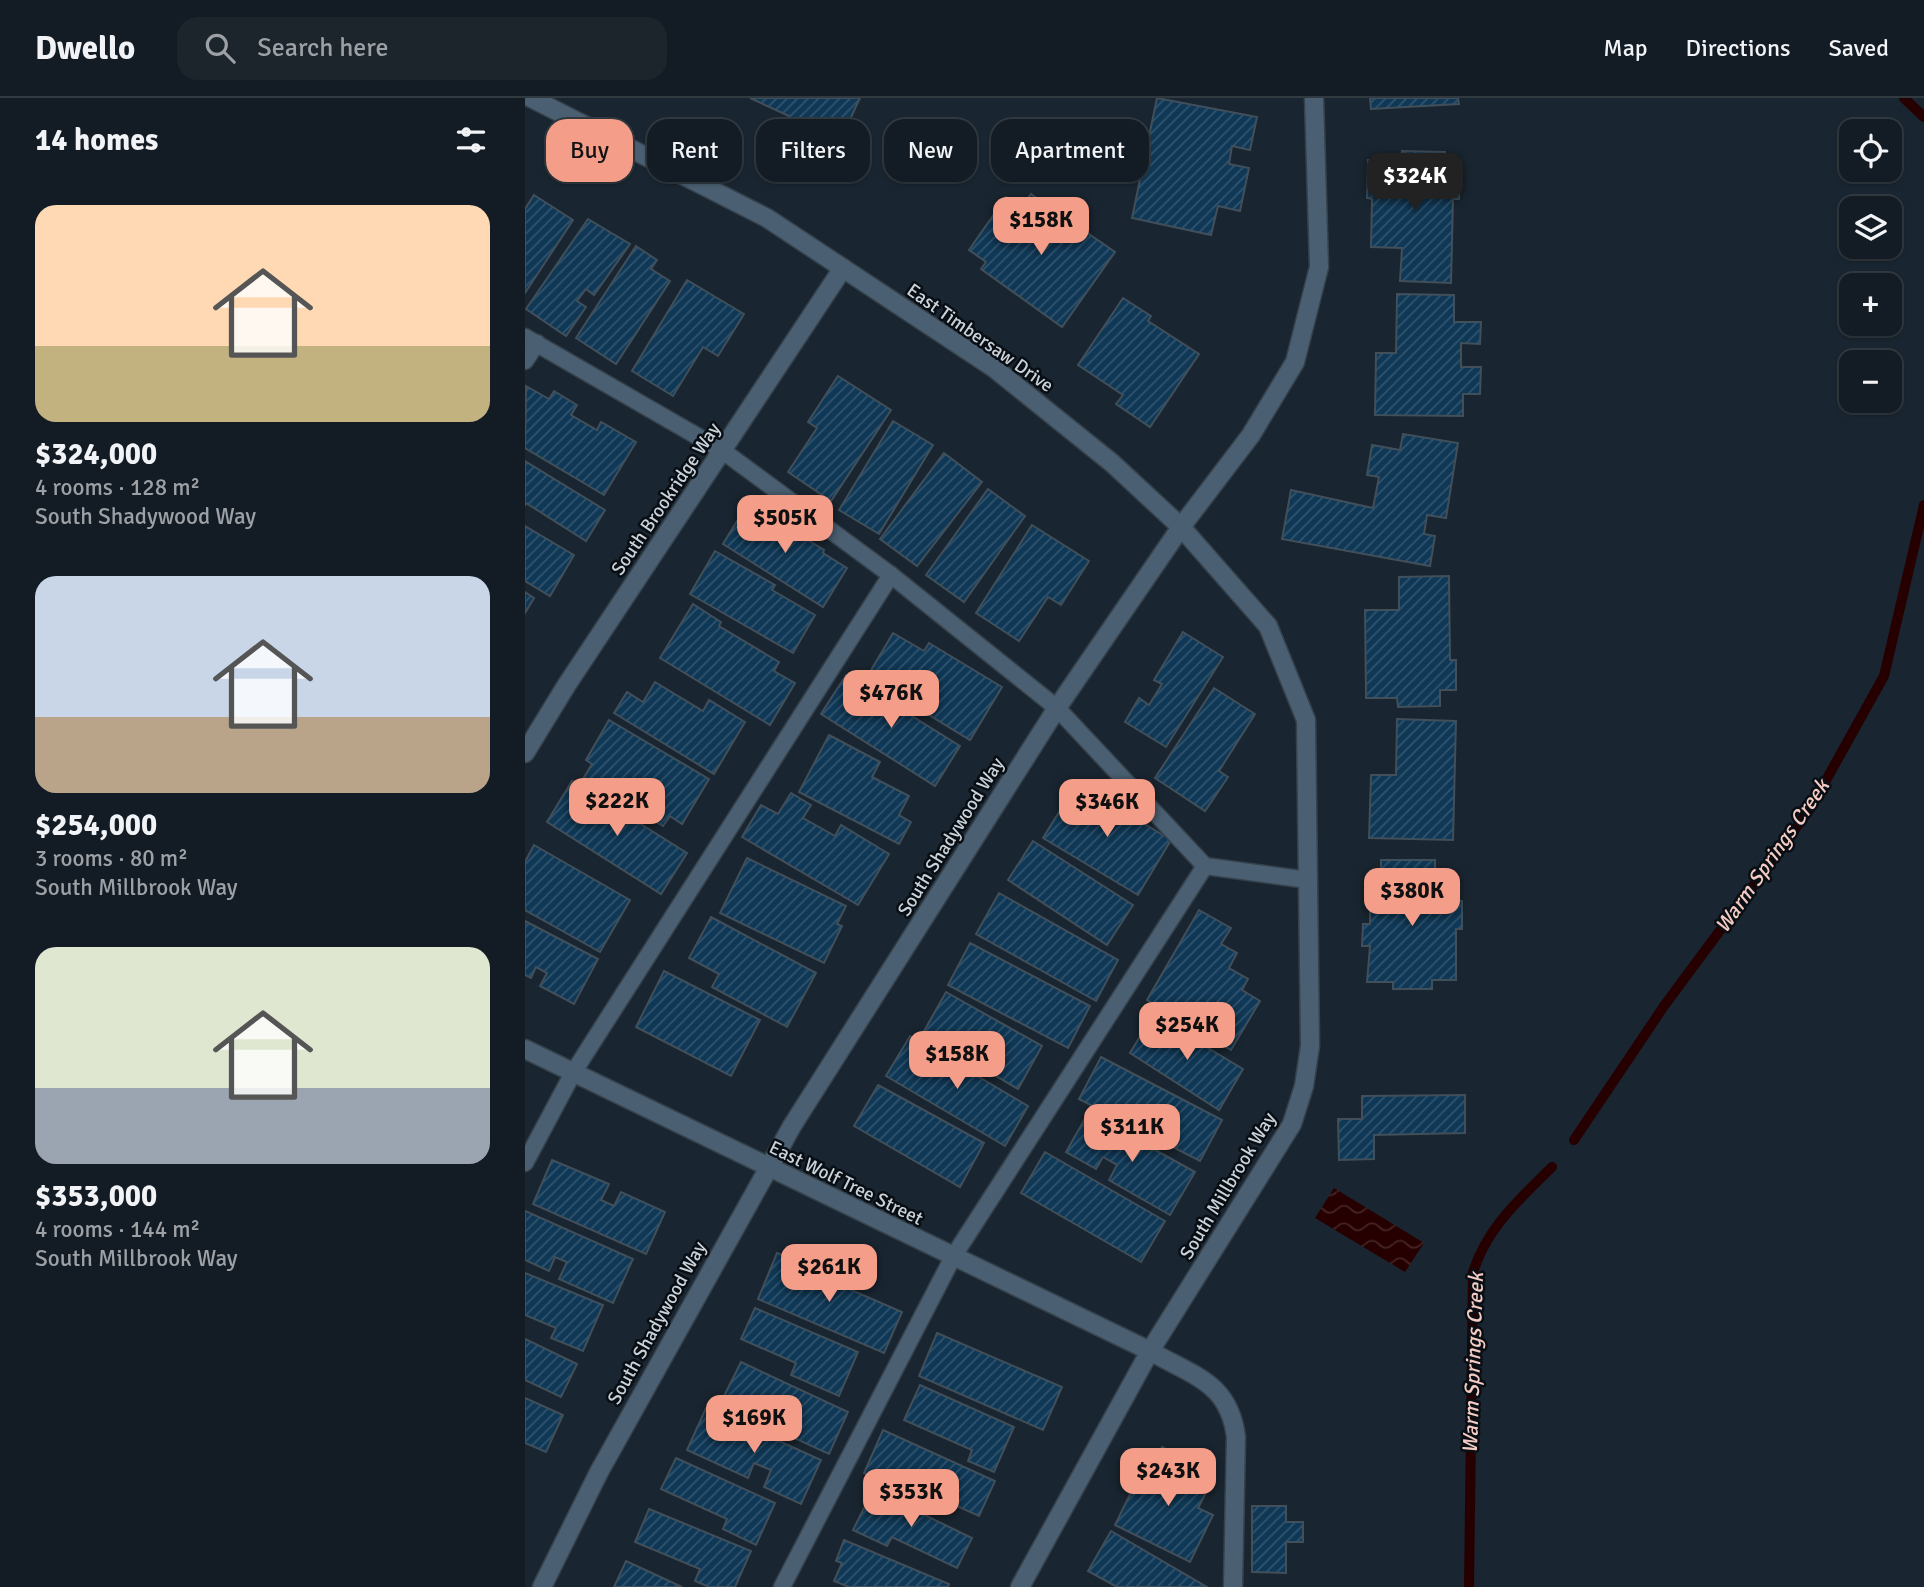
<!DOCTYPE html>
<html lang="en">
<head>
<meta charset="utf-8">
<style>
  :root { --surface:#131c24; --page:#1c252c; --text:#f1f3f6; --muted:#9da1a6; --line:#323a41; --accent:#f49e8a }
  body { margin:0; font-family:Signika,sans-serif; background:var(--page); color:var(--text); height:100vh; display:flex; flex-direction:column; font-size:26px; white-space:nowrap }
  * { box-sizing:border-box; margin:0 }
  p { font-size:23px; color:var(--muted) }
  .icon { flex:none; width:38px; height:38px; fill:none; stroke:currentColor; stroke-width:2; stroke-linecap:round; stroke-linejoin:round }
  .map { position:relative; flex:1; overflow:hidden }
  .details { display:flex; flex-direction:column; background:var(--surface); width:525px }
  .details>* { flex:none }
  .top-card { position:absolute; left:21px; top:21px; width:665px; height:63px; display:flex; gap:14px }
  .controls { position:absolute; left:1314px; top:21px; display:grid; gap:14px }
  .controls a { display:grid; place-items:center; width:63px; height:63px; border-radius:14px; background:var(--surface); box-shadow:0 2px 5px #0004,0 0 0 2px var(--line); font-size:35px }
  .price { position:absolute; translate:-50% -60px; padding:0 16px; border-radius:14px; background:var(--accent); color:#111; font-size:23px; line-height:46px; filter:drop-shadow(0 2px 4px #0008) }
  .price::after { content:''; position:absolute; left:50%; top:42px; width:21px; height:16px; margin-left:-10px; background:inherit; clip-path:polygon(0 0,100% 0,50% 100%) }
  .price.selected { background:#222; color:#fff }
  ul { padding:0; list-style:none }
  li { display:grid; align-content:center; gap:14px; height:371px; padding:0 35px }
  li span { display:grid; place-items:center; height:217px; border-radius:21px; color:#555 }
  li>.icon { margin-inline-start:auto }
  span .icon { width:126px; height:126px; fill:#fffc; stroke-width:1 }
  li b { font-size:30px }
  h2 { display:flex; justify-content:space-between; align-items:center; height:84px; padding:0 35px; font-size:30px }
  .pill { padding:0 24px; border-radius:21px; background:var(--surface); box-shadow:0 2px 5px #0004,0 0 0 2px var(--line); font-size:24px; line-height:63px }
  .pill.selected { background:var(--accent); color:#111 }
  header { display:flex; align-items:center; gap:42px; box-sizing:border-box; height:98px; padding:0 35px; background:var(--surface); border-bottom:2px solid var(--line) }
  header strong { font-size:33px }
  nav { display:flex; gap:38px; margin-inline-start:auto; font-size:24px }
  .search { width:490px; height:63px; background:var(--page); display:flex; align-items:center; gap:18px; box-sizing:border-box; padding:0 24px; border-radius:21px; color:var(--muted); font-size:26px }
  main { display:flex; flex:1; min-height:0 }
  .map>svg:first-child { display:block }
  .water { fill:url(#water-waves) }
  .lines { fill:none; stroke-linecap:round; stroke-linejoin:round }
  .stream { stroke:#260000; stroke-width:10 }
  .building { fill:url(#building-hatch); stroke:#414f5a; stroke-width:2 }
  .service-casing { stroke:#35414b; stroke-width:19 }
  .minor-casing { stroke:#35414b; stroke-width:21 }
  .service { stroke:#4a5f71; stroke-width:16 }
  .minor { stroke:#4a5f71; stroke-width:18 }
  .labels { text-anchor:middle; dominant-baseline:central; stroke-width:5; stroke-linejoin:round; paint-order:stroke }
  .street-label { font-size:19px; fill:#cbd3da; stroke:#080e13 }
  .water-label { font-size:21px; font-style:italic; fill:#f4ccc3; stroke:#080e13 }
</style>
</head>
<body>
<header>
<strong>Dwello</strong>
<div class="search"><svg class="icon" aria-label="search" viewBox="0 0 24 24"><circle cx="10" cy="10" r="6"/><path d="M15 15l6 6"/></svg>Search here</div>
<nav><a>Map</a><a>Directions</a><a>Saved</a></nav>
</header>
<main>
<section class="details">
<h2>14 homes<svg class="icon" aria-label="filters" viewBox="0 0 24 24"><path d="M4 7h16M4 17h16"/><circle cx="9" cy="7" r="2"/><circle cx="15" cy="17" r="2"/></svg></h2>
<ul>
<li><span style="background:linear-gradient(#ffd9b3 65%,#c2b280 0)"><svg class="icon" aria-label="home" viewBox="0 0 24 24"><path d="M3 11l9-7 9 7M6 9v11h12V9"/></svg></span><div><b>$324,000</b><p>4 rooms · 128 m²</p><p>South Shadywood Way</p></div></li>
<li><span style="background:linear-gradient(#c9d6e8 65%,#b9a48a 0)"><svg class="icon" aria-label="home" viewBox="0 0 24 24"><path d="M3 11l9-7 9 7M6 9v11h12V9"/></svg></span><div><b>$254,000</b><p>3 rooms · 80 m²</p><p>South Millbrook Way</p></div></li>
<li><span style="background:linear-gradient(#dfe7d0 65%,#9aa5b1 0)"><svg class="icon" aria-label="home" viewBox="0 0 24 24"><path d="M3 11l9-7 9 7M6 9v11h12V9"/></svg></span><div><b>$353,000</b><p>4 rooms · 144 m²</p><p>South Millbrook Way</p></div></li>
</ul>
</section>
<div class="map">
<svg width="1399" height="1489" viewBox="0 0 1399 1489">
  <defs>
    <pattern id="water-waves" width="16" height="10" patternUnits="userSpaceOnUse" patternTransform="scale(1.75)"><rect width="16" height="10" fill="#260000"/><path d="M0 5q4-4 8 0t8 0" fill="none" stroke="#442425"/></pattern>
    <pattern id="building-hatch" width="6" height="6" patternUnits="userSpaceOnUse" patternTransform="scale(1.75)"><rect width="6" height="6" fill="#0f3856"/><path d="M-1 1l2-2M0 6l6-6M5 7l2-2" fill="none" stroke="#31546e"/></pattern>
  </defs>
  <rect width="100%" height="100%" fill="#192530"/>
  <path class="water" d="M809,1090l90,55 -19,29 -90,-54z"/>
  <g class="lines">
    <g class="stream">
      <path d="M1379,0l20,19"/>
      <path d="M1049,1042l90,-134 146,-197 74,-133 40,-171"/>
      <path d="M944,1489l4,-315c15,-46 46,-72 79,-105"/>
    </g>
  </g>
  <g class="building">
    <path d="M225,0h110l-36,77 -29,-13 8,-17 -22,-10 8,-19z"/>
    <path d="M632,0l100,19 -7,33 -18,-4 -3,18 20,4 -9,43 -22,-5 -7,29 -79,-17z"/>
    <path d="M845,0h88l1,6 -88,5z"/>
    <path d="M877,53l43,1 -1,17 16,1 -1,29h-6l-2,84 -51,-2 2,-33 -31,-1 1,-48 -5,-1 1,-38 33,1z"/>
    <path d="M506,96l84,58 -53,75 -81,-58 5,-7 -17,-12 37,-53 16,10z"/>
    <path d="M9,97l39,25 -48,73v-84z"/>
    <path d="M63,121l42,25 -36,51 -8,-6 -9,12 9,6 -20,29 -40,-27z"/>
    <path d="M111,148l21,14 -6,9 19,12 -54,83 -40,-26z"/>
    <path d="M162,182l57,34 -26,42 -15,-9 -30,49 -41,-25z"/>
    <path d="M872,196l57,1v27h27l-1,22 -19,-1v24h20l-1,27h-17v22l-88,-1 1,-62h20z"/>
    <path d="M598,200l28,18 -3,5 51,33 -49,73 -34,-23 7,-9 -45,-30z"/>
    <path d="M313,278l53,34 -60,91 -43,-29 29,-44 -9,-6z"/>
    <path d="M1,288l23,13 5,-8 23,14 -6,10 26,15 4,-8 35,20 -32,53 -79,-47z"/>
    <path d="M368,323l40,24 -54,89 -40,-24z"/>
    <path d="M878,336l55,9 -12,75 -19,-3 -3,19 11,2 -5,30 -148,-27 9,-49 82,18 6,-31 -12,-2 5,-30 28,5z"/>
    <path d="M419,355l38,29 -65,84 -37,-27z"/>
    <path d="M0,363l80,49 -19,31 -60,-38 -1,3z"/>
    <path d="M463,391l37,27 -61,86 -38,-27z"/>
    <path d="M223,405l76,47 -1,3 24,15 -24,39 -100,-63z"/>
    <path d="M507,427l57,36 -28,44 -13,-8 -29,44 -43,-28z"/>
    <path d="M0,428l49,29 -24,41 -25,-15z"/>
    <path d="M190,453l60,34 -3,5 43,25 -22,38 -103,-59z"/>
    <path d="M924,478l1,84h6v30h-16v16l-42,1 -1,-9h-31l-1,-88h34v-33z"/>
    <path d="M0,494l9,6 -9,15z"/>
    <path d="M168,506l28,18 -2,4 60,36 -5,9 21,12 -25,42 -110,-67z"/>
    <path d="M658,534l40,25 -57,90 -41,-25 14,-24 10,7 13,-21 -8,-4z"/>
    <path d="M368,535l31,18 5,-8 73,44 -32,53 -103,-63z"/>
    <path d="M321,577l114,71 -25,40 -114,-72z"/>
    <path d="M130,584l48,29 6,-11 36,22 -31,52 -100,-61 13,-21 16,10z"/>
    <path d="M689,590l41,26 -36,57 9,6 -23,34 -50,-33z"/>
    <path d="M872,621l59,2 -3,119 -84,-2 2,-63h25z"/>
    <path d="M84,622l100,59 -27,45 -12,-8 -7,10 -80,-47 9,-15 -6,-4z"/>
    <path d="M304,637l51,27 -8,15 37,19 -10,19 12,7 -12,22 -100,-52z"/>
    <path d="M47,683l115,72 -26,41 -114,-72z"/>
    <path d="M552,685l94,57 -33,55 -95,-57z"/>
    <path d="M266,695l20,12 -8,13 32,18 6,-11 48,29 -31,51 -116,-68 19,-32 17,9z"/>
    <path d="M508,743l100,64 -26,40 -99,-65z"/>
    <path d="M9,747l96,55 -30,52 -75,-42v-48z"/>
    <path d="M222,760l99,48 -9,18 5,2 -18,37 -104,-50z"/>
    <path d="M856,762h54v19h10v22h17v28h-6v51h-24v9h-39v-7h-26l3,-36h-8l1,-22h7v-16h11z"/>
    <path d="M474,795l119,67 -22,41 -120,-67z"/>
    <path d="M674,812l32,18 -10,16 16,9 -8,15 19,11 -6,11 18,11 -29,49 -84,-50z"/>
    <path d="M186,819l105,56 -29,54 -75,-40 7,-13 -30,-16z"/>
    <path d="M0,823l73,38 -24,45 -34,-18 7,-13 -11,-6 -5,11 -6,-3z"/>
    <path d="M445,845l120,63 -22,42 -120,-63z"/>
    <path d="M139,873l96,49 -29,56 -95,-49z"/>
    <path d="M421,894l96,54 -24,43 -95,-56z"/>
    <path d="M628,917l90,54 -24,41 -89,-57z"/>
    <path d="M385,938l118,70 -23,40 -119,-70z"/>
    <path d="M576,959l121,63 -22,41 -121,-62z"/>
    <path d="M353,987l106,58 -24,44 -106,-61z"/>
    <path d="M940,997v38l-91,2v24l-35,1 -1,-41h24v-23z"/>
    <path d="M563,1015l107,59 -25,43 -61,-35 8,-15 -14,-8 -7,12 -30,-17z"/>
    <path d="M520,1054l120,69 -24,41 -120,-69z"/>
    <path d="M27,1062l57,24 -8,16 13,6 7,-14 44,20 -19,42 -113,-50z"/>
    <path d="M0,1113l108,48 -20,44 -54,-24 8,-17 -12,-5 -6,14 -24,-11z"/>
    <path d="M252,1155l50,22 -1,4 76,33 -18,41 -126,-54z"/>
    <path d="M0,1175l78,32 -20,46 -32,-13 5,-10 -31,-13z"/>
    <path d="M230,1210l103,44 -19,44 -48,-21 5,-12 -55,-24z"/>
    <path d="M412,1235l125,54 -19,43 -124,-54z"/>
    <path d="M0,1241l52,25 -16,33 -36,-17z"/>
    <path d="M216,1264l107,50 -19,42 -109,-50z"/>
    <path d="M395,1287l94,42 -20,45 -26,-11 4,-11 -68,-30z"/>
    <path d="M0,1300l38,17 -17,37 -21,-9z"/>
    <path d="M181,1310l115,52 -20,44 -37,-17 7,-17 -17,-7 -6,15 -61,-28z"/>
    <path d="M358,1332l112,51 -16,35 -60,-27 -3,8 -52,-24z"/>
    <path d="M637,1349l18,9 -5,9 36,18 -13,25 15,7 -23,47 -75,-37 20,-41 7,3z"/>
    <path d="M151,1360l99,45 -19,42 -33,-16 4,-10 -66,-30z"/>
    <path d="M348,1392l99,48 -15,30 -65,-31 -5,9 -34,-16z"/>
    <path d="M727,1408h34v16h17v20h-17v31l-34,-1z"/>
    <path d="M124,1411l102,42 -16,36h-26l-14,-6 5,-12 -65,-27z"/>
    <path d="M586,1433l96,56h-90l-29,-16z"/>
    <path d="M319,1442l105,44 -1,3h-99l-15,-6 8,-18 -6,-2z"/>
    <path d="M101,1463l56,26h-68z"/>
  </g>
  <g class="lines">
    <g class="service-casing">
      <g id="service">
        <path d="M0,239l198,114 168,124 166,133 148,158 103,14"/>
        <path d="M0,263l12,-18"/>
        <path d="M0,1065l48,-90 318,-498"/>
        <path d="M257,1489l171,-330 252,-391"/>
      </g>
    </g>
    <g class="minor-casing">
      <g id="minor">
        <path d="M6,0l236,120 227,150 118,95 69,64 87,99 38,94 4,326 -6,40 -12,38 -142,227 -130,236"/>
        <path d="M0,655l41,-67 277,-418"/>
        <path d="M0,951l625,302c43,25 79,31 86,86l-3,150"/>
        <path d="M17,1489l57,-115 193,-346 265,-418 124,-181 70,-92 44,-73 24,-95 -5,-169"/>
      </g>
    </g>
    <use href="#service" class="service"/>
    <use href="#minor" class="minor"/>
  </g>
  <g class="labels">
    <g class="street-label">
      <text transform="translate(455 240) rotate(35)">East Timbersaw Drive</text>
      <text transform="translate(141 401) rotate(-56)">South Brookridge Way</text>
      <text transform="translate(426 739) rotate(-58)">South Shadywood Way</text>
      <text transform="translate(321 1085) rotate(26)">East Wolf Tree Street</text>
      <text transform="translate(703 1088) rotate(-59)">South Millbrook Way</text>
      <text transform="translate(132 1225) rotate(-61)">South Shadywood Way</text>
    </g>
    <g class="water-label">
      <text transform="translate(1247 758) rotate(-55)">Warm Springs Creek</text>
      <text transform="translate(948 1265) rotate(-88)">Warm Springs Creek</text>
    </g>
  </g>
</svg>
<div class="controls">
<a><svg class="icon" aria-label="locate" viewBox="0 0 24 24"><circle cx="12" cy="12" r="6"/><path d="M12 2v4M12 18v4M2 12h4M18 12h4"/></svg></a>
<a><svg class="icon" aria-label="layers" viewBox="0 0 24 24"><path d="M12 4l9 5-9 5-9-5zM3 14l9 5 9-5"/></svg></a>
<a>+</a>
<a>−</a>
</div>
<b class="price selected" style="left:890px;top:115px">$324K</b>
<b class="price" style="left:516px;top:159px">$158K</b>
<b class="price" style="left:260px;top:457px">$505K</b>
<b class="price" style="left:366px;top:632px">$476K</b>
<b class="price" style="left:92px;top:740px">$222K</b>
<b class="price" style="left:582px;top:741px">$346K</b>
<b class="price" style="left:887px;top:830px">$380K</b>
<b class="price" style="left:662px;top:964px">$254K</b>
<b class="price" style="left:432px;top:993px">$158K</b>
<b class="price" style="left:607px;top:1066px">$311K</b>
<b class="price" style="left:304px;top:1206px">$261K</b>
<b class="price" style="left:229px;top:1357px">$169K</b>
<b class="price" style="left:643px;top:1410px">$243K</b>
<b class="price" style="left:386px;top:1431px">$353K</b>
<div class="top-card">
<a class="pill selected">Buy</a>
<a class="pill">Rent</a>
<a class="pill">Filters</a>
<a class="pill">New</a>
<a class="pill">Apartment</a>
</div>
</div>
</main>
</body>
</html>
